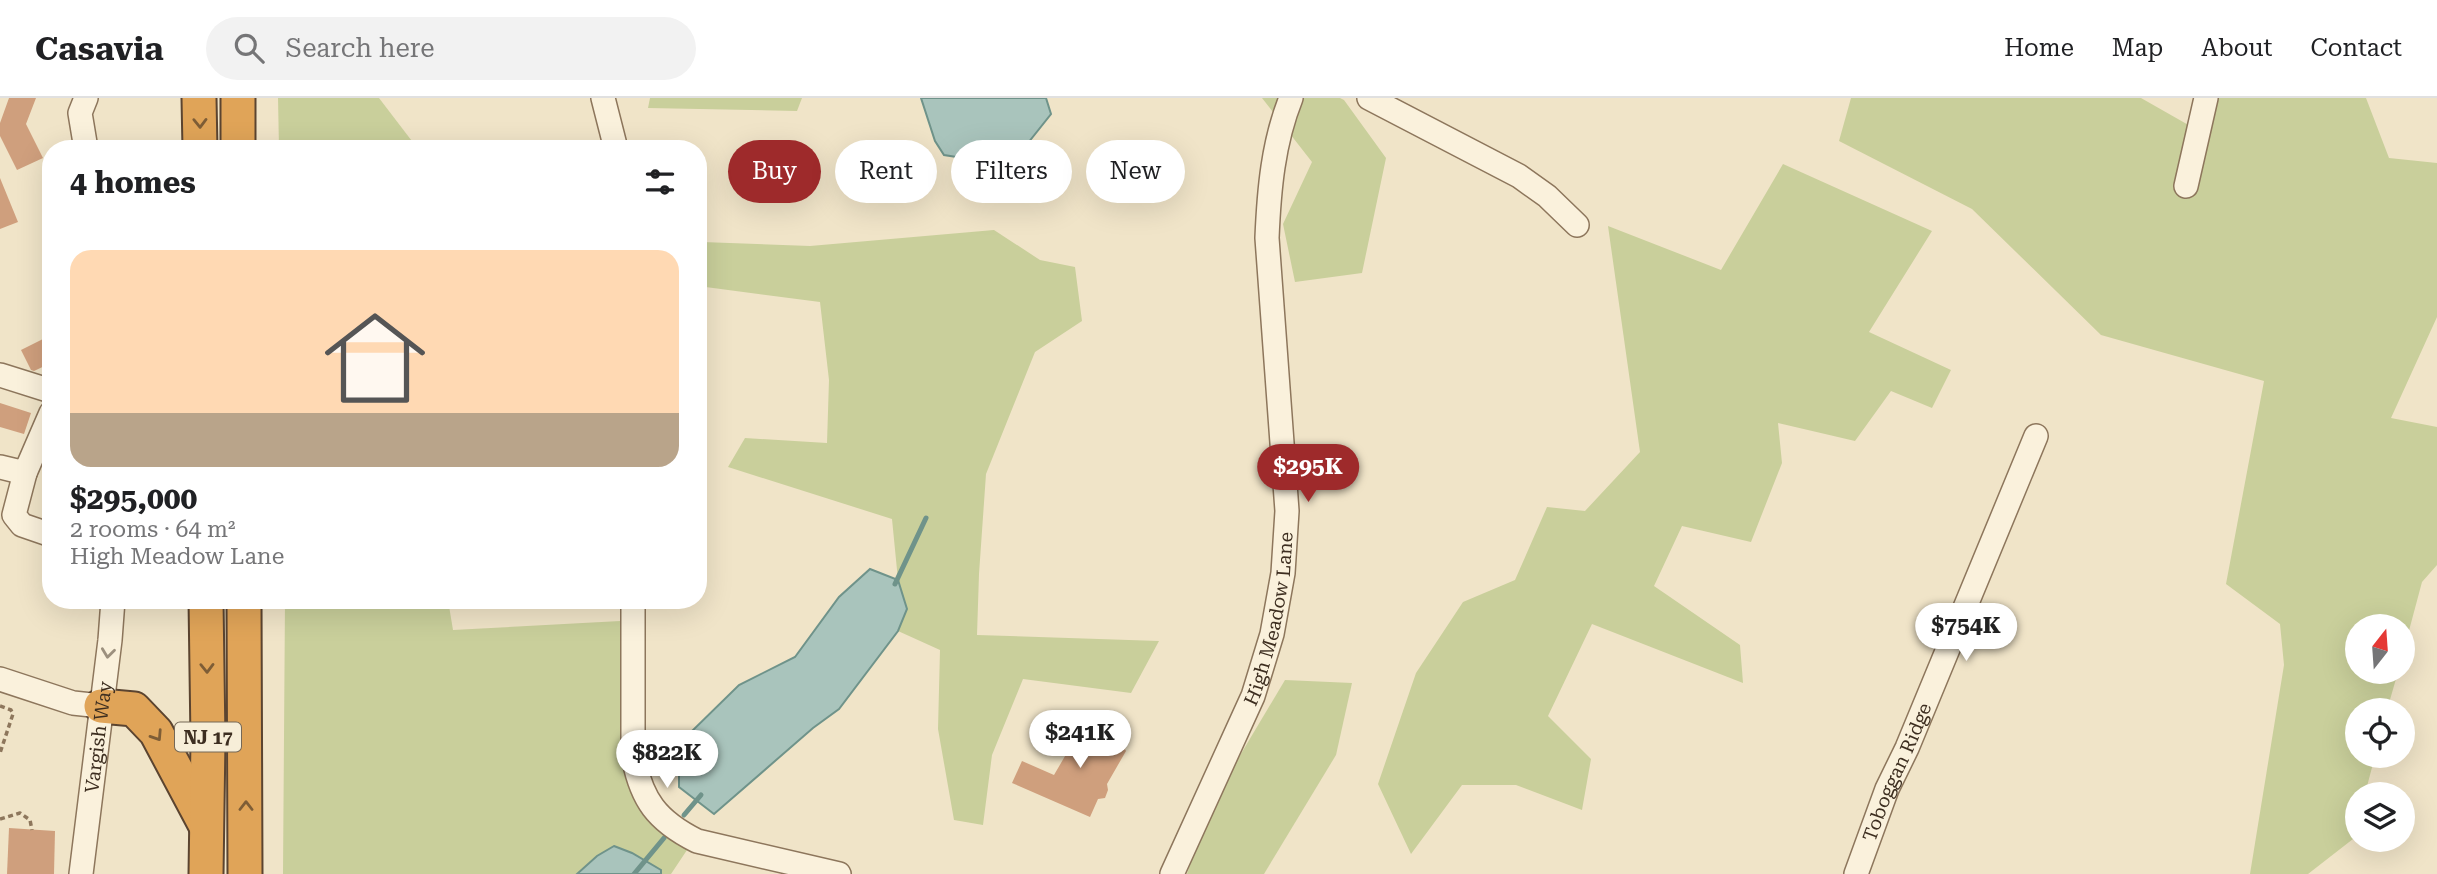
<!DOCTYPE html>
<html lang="en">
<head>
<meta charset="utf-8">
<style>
  :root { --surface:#fff; --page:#f2f2f2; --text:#202124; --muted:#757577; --line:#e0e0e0; --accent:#9e2a2b }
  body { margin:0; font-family:"Roboto Serif",serif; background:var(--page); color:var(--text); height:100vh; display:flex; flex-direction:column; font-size:26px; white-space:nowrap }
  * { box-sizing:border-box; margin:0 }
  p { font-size:23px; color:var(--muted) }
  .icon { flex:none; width:38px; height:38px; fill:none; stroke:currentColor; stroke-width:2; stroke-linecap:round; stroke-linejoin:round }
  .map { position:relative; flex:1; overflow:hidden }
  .sheet { position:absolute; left:42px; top:42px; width:665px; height:469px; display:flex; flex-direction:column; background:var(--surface); border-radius:28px; box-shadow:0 7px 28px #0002 }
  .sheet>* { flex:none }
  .guide { position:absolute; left:728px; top:42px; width:665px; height:63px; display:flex; gap:14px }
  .needle { width:46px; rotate:17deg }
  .tools { position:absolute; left:2345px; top:516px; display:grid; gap:14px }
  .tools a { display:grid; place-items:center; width:70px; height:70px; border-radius:50%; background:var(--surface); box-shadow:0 7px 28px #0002; font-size:35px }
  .price { position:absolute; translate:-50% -60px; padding:0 16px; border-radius:24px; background:#fff; color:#222; font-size:23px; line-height:46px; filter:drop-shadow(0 2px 4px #0008) }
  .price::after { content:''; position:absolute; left:50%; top:42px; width:21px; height:16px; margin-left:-10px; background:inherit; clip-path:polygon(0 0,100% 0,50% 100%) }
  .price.on { background:var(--accent); color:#fff }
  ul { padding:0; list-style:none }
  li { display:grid; align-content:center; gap:14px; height:371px; padding:0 28px }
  li span { display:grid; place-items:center; height:217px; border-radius:21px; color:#555 }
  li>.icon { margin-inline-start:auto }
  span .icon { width:126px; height:126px; fill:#fffc; stroke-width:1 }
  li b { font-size:30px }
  h2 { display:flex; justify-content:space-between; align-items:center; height:84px; padding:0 28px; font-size:30px }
  .pill { padding:0 24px; border-radius:32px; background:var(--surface); box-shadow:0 7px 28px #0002; font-size:24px; line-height:63px }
  .pill.on { background:var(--accent); color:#fff }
  header { display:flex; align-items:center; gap:42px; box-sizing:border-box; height:98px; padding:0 35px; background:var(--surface); border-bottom:2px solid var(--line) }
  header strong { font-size:33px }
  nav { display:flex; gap:38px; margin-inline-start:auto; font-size:24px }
  .search { width:490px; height:63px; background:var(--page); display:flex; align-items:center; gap:18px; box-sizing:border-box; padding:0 24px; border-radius:38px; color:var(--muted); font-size:26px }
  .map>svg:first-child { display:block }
  .green { fill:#c9cf9b }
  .water { fill:#a9c4bc; stroke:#6f938a; stroke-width:2 }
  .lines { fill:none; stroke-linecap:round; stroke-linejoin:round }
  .stream { stroke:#6f938a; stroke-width:5 }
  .building { fill:#cf9f7d }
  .minor-casing { stroke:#8d765c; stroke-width:26 }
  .highway-casing { stroke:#5b4430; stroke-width:37 }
  .path { stroke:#8d765c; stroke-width:3.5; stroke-dasharray:5 3.5; stroke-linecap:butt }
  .minor { stroke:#faf1dc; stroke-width:23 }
  .highway { stroke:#e0a458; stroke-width:33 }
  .oneway { stroke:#7e5d36 }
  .oneway2 { stroke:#9c907e }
  .labels { text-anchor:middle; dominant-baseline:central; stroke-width:5; stroke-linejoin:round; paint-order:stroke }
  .shield { fill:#f7eed8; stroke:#756857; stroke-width:2 }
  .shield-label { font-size:18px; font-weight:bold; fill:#3d2e20 }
  .street-label { font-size:19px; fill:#3d2e20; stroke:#f7eed8 }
</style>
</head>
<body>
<header>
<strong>Casavia</strong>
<div class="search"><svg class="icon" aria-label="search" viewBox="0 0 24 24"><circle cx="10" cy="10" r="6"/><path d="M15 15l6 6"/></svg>Search here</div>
<nav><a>Home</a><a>Map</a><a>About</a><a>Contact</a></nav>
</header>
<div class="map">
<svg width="2437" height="776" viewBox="0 0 2437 776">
  <rect width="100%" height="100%" fill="#f0e4c8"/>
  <g class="green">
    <path d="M278,0h101l39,51h-139z"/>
    <path d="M650,0h152l-5,13 -149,-3z"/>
    <path d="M1262,0h78l4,2 42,58 -24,115 -67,9 -12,-58 29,-62z"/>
    <path d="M1851,0h290l58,33 9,-33h158l23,60 48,5v154l-46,101 46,9v138l-15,17 -19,71v-27h-46v46h41l-11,38h-30v46h18l-10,38h-8v30l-4,15 -45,35h-58l34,-209 -4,-41 -54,-40 38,-203 -163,-46 -129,-126 -133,-68z"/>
    <path d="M1783,66l149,67 -63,101 82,38 -19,38 -41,-17 -36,50 -77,-18 4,40 -31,79 -69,-16 -28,60 86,59 3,38 -151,-59 -44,92 43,43 -9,51 -66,-25h-54l-51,69 -33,-70 38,-111 47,-71 52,-22 32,-73 38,4 55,-59 -32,-226 113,44z"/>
    <path d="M994,132l46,30 35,7 7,54 -47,31 -49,122 -7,100 -2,61 182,6 -28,52 -108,-14 -31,76 -9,70 -29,-5 -16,-91 2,-79 -42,-19 9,-22 -9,-29 -6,-61 -164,-52 17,-29 82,5 2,-63 -9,-78 -122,-16 4,-44 108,4z"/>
    <path d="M285,502h163l5,30 186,-10 4,170 52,48 -24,36h-10v-4l-29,-17 -35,3 -20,18h-294z"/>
    <path d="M1285,582l67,3 -16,72 -72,119h-77l21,-65z"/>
  </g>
  <g class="water">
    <path d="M921,0h125l5,16 -27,34 -15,6 -27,7 -38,-6 -9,-14z"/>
    <path d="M870,471l28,11 9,29 -9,22 -59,78 -26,19 -99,86 -35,-27v-22l11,-32 49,-48 56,-28 44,-60z"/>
    <path d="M614,748l18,7 29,17v4h-84l20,-18z"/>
  </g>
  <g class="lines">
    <g class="stream">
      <path d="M895,486l31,-66"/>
      <path d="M684,717l17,-20"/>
      <path d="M634,776l30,-36"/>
    </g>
  </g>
  <g class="building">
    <path d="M9,0h27l-10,26 17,34 -26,12 -17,-34v-13z"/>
    <path d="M0,80l18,44 -18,7z"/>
    <path d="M51,237v28l-17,8 -3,-1 -10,-20z"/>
    <path d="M0,305l31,10 -7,21 -24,-7z"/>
    <path d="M1099,617l32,15 -8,16 3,5 -19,33 1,6 -3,8 -7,1 -8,18 -78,-34 10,-22 32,14 14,-24 12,6z"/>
    <path d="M9,730l46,3 -1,43h-47z"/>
  </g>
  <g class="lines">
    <g class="minor-casing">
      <g id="minor">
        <path d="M86,0l-6,15 6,36"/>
        <path d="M603,0l13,51"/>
        <path d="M1369,0l150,78 28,20 30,29"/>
        <path d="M2186,88l20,-88"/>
        <path d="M0,277l51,16"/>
        <path d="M0,369l25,6 26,-60"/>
        <path d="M25,375l-11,42 8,10 29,10"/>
        <path d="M633,502v155c8,45 24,66 64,86l142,33"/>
        <path d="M0,581l73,24 28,3"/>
        <path id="s1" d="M81,776l29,-234 3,-40"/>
        <path id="s2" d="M1172,776l81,-178 19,-62 11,-61 4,-62 -20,-273c2,-48 6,-95 24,-140"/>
        <path id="s3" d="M1856,776l31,-85 20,-41 129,-312"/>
      </g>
    </g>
    <g class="highway-casing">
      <g id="highway">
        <path d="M199,0l1,51"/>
        <path d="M238,0v51"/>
        <path d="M244,502l1,274"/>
        <path d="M101,608l33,3 22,23 49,92"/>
        <path d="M206,776l2,-134 -2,-140"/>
      </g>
    </g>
    <g class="path">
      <path d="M0,608l11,4 2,4 -13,39"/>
      <path d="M0,721l20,-6 10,7 2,10"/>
    </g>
    <use href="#minor" class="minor"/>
    <use href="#highway" class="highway"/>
  </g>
  <defs><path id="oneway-chevron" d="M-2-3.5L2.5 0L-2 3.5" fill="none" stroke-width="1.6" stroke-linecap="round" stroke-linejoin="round" transform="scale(1.75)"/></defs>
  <g class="oneway">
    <use href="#oneway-chevron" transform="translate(200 25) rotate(89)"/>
    <use href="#oneway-chevron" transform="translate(207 570) rotate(89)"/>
    <use href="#oneway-chevron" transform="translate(157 638) rotate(57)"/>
    <use href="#oneway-chevron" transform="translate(246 708) rotate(-90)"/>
  </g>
  <use class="oneway2" href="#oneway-chevron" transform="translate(108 555) rotate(97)"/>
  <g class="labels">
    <rect class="shield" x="175" y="624.5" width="66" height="29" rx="5"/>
    <g class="shield-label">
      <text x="208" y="639">NJ 17</text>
    </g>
    <g class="street-label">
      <text stroke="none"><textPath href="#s2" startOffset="275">High Meadow Lane</textPath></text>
      <text stroke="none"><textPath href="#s1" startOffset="138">Vargish Way</textPath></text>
      <text stroke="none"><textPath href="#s3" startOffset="110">Toboggan Ridge</textPath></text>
    </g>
  </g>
</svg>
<div class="tools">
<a><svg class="needle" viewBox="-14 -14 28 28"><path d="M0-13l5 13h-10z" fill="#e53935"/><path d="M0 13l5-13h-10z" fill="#757577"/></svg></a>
<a><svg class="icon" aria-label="locate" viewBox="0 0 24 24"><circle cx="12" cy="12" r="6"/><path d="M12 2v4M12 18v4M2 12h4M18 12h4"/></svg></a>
<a><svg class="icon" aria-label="layers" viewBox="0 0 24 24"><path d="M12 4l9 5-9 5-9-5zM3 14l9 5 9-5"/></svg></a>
</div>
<b class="price on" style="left:1308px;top:406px">$295K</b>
<b class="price" style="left:1966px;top:565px">$754K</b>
<b class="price" style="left:1080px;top:672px">$241K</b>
<b class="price" style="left:667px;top:692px">$822K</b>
<div class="guide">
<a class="pill on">Buy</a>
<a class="pill">Rent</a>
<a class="pill">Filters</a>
<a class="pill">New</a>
</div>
<section class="sheet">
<h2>4 homes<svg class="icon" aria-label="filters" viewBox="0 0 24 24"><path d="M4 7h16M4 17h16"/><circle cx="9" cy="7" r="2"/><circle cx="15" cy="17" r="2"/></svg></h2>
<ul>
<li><span style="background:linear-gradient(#ffd9b3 75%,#b9a48a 0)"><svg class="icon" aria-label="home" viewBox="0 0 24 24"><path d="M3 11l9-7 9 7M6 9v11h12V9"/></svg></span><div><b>$295,000</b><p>2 rooms · 64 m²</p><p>High Meadow Lane</p></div></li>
</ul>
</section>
</div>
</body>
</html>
